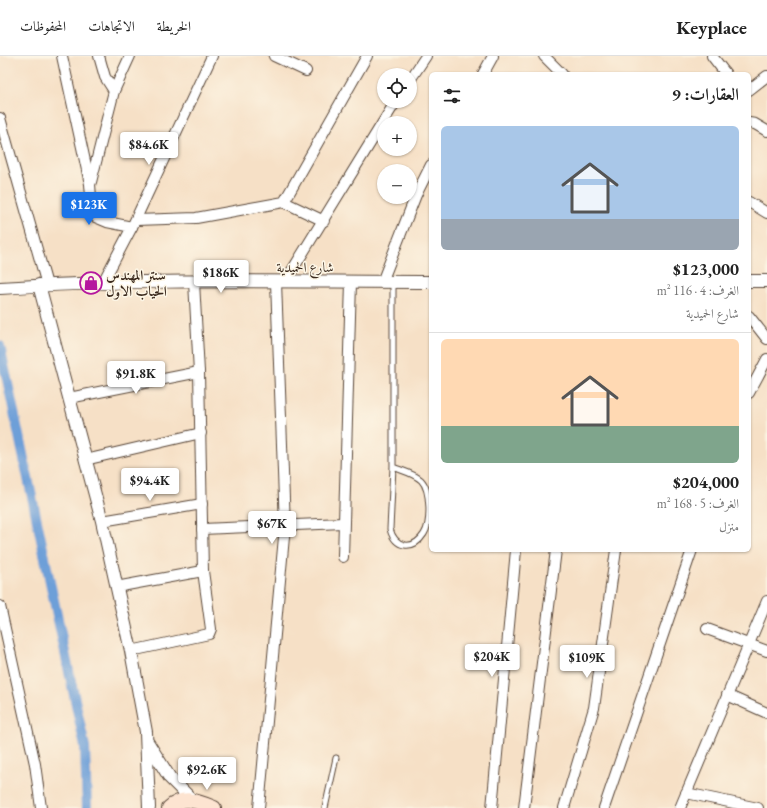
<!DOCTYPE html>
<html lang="ar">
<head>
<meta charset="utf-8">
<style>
  :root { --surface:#fff; --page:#f6f6f6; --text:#222; --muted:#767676; --line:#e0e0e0; --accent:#1a73e8 }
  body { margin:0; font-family:"EB Garamond",Amiri,serif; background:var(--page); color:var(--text); direction:rtl; height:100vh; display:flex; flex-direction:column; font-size:15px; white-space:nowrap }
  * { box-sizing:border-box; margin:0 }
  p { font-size:13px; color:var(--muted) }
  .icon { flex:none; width:22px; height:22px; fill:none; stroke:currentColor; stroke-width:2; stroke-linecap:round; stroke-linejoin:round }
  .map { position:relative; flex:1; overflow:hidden; direction:ltr }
  .side { position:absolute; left:429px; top:16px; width:322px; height:480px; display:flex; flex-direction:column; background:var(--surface); border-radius:6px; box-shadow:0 1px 3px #0004; direction:rtl }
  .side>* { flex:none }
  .tools { position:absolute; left:377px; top:12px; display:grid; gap:8px }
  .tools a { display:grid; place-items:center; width:40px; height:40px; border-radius:50%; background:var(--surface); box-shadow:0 1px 3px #0004; font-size:20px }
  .price { position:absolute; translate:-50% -34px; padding:0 9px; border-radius:4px; background:#fff; color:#222; font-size:13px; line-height:26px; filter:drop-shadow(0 1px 2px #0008) }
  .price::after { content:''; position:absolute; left:50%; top:24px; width:12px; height:9px; margin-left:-6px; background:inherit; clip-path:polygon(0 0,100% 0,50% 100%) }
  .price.selected { background:var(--accent); color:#fff }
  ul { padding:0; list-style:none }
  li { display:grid; align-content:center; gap:8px; height:212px; padding:0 12px }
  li+li { border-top:1px solid var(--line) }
  li span { display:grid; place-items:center; height:124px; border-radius:6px; color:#555 }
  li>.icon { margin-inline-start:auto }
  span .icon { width:72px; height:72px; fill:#fffc; stroke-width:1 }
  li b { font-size:17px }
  h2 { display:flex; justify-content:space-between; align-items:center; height:48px; padding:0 12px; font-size:17px }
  header { display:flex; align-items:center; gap:24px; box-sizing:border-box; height:56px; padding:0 20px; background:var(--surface); border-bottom:1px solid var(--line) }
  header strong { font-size:19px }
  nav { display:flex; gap:22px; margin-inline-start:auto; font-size:14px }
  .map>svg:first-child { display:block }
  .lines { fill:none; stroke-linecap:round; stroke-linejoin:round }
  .canal { stroke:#6d9fd8; stroke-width:10 }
  .service-casing { stroke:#574537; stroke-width:7 }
  .minor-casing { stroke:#574537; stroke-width:12 }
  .tertiary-casing { stroke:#574537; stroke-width:14 }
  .secondary-casing { stroke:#574537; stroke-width:16 }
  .service { stroke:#fff; stroke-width:5 }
  .minor { stroke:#fff; stroke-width:10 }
  .tertiary { stroke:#fff; stroke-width:12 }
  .secondary { stroke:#fde4d1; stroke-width:14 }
  .labels { text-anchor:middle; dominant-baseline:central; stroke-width:3; stroke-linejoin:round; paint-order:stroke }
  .street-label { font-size:14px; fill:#3b2a1e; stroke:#fcf5e5 }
  .poi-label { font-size:14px; font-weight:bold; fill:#3b2a1e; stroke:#fcf5e5; text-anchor:start }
</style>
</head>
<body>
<header>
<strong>Keyplace</strong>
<nav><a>الخريطة</a><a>الاتجاهات</a><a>المحفوظات</a></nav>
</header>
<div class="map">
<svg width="767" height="752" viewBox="0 0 767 752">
  <rect width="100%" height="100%" fill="#fcf5e5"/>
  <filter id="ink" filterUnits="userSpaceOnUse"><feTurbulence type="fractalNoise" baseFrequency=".025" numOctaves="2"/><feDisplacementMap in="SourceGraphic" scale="8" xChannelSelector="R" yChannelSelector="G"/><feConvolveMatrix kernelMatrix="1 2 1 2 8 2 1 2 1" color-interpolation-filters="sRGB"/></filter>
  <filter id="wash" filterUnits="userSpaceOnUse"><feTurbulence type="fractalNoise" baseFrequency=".012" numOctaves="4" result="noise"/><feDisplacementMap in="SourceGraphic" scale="16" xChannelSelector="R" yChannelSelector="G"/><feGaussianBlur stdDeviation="0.9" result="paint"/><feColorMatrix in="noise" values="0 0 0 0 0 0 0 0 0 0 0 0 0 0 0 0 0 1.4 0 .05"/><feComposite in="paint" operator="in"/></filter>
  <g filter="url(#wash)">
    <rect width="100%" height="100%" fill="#f6e0c6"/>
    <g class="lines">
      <path class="canal" d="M0,290l85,401 2,61"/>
    </g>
  </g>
  <g filter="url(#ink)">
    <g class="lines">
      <g class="service-casing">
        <g id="service">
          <path d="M393,411c10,4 20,6 28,13 10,10 10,43 3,54 -11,17 -29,14 -34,-5l3,-62v-185"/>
          <path d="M325,752l11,-50"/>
        </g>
      </g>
      <g class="minor-casing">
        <g id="minor">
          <path d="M62,0l28,128 2,27 3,6 12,5 25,5"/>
          <path d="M99,0l6,21 9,14"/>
          <path d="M274,0l32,15"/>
          <path d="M544,0l18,18"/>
          <path d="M712,0l14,18"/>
          <path d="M483,18l10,-18"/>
          <path d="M410,24l16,-24"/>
          <path d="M749,34l18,-14"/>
          <path d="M0,62l47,167"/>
          <path d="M749,67l6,1 12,7"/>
          <path d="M91,126l23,-91 16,-35"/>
          <path d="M284,146l40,19"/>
          <path d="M749,146l18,11"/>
          <path d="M136,164l60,-2 88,-16 83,-146"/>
          <path d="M285,226l111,-181"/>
          <path d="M382,226l34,-87 15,-30"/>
          <path d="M102,228l30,-57 80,-171"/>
          <path d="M749,260l18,23"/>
          <path d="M749,337l18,-34"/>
          <path d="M69,342l130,-26"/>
          <path d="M85,404l116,-27"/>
          <path d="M102,465l100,-17"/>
          <path d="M202,473l141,-6"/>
          <path d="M343,501l8,-275"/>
          <path d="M116,531l87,-16"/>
          <path d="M0,550l35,158 6,44"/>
          <path d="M707,573l60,22"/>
          <path d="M131,595l78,-17 2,-5 -8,-58 -4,-199 -5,-90"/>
          <path d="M727,639l40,18"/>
          <path d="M686,737l72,15"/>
          <path d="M259,752l26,-282 -9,-244"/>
          <path d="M492,752l24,-258"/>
          <path d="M524,752l32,-258"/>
          <path d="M564,752l30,-100 22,-158"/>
          <path d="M604,752l88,-258"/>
          <path d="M680,752l87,-207"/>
        </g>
      </g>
      <g class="tertiary-casing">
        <g id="tertiary">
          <path d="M749,225h18"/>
          <path d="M39,229l63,236 29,130 15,81 3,76"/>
          <path d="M0,232c143,-10 288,-6 431,-6"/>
          <path d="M148,687l22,35 21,21"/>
        </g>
      </g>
      <g class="secondary-casing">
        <path id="secondary" d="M169,752c15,-13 28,-7 45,0"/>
      </g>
      <use href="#service" class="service"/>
      <use href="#minor" class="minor"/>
      <use href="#tertiary" class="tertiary"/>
      <use href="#secondary" class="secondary"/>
    </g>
  </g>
  <defs>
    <g id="shop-ring" transform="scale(1.15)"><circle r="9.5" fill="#fcf5e5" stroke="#b5179e" stroke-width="1.5"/><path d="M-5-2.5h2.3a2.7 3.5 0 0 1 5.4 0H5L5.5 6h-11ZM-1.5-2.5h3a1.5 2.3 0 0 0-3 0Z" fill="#b5179e"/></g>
  </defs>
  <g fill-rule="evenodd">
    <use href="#shop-ring" x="91" y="227"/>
  </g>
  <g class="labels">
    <g class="street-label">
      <text x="305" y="211">شارع الحميدية</text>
    </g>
    <g class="poi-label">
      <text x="106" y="219">سنتر المهندس<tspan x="106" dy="16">الحياب الاول</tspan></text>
    </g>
  </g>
</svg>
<div class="tools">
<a><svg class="icon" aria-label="locate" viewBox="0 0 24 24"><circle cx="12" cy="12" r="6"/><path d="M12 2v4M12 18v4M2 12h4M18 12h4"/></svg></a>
<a>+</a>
<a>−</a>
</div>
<b class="price" style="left:149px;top:110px">$84.6K</b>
<b class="price selected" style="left:89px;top:170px">$123K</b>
<b class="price" style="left:221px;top:238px">$186K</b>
<b class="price" style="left:136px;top:339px">$91.8K</b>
<b class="price" style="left:150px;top:446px">$94.4K</b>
<b class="price" style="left:272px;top:489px">$67K</b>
<b class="price" style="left:492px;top:622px">$204K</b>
<b class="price" style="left:587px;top:623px">$109K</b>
<b class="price" style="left:207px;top:735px">$92.6K</b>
<section class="side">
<h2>العقارات: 9<svg class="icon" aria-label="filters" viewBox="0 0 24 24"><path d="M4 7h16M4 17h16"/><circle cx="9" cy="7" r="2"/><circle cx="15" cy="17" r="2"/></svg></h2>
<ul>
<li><span style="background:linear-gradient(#a9c7e8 75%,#9aa5b1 0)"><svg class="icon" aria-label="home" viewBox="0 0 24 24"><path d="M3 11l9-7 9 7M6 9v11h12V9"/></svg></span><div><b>$123,000</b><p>الغرف: 4 · 116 m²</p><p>شارع الحميدية</p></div></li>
<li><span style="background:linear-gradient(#ffd9b3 70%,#7fa58c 0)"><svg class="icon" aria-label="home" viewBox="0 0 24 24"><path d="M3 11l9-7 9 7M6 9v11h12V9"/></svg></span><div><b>$204,000</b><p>الغرف: 5 · 168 m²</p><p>منزل</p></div></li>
</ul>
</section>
</div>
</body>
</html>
